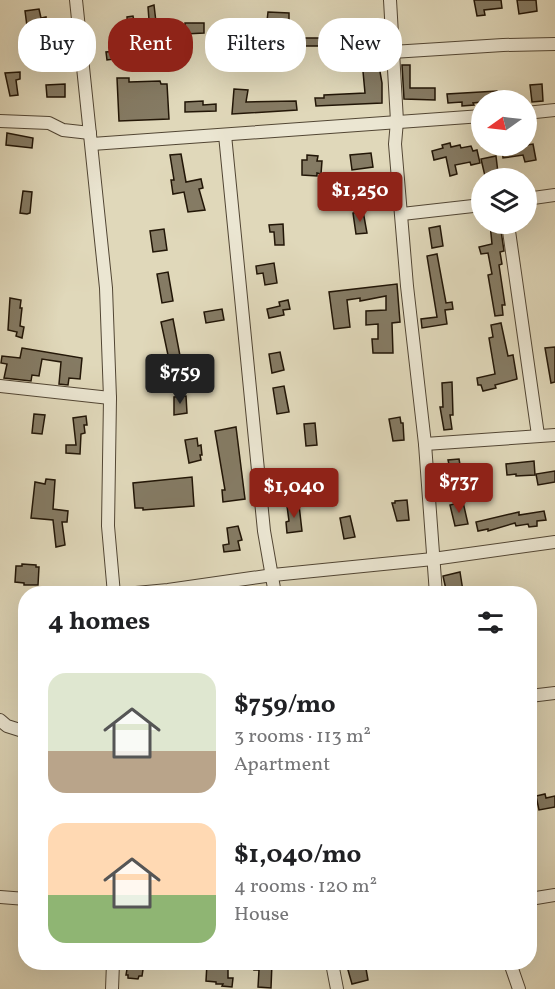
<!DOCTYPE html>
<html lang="en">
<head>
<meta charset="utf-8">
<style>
  :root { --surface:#fff; --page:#f6f6f6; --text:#202124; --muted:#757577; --accent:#8f2418 }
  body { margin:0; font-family:Vollkorn,serif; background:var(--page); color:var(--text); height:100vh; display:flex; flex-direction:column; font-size:22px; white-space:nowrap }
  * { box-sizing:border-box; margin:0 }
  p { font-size:20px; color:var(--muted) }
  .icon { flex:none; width:33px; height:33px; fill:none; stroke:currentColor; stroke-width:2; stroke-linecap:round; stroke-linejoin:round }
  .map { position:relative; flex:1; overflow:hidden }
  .sheet { position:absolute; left:18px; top:586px; width:519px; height:384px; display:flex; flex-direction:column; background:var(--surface); border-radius:24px; box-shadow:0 6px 24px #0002 }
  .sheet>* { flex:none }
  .guide { position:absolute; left:18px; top:18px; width:519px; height:54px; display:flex; gap:12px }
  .needle { width:39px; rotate:256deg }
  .buttons { position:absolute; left:471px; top:90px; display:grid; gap:12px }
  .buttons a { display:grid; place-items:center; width:66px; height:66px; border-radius:50%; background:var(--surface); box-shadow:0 6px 24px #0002; font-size:30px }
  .price { position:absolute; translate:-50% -51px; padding:0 14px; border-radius:6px; background:var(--accent); color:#fff; font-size:20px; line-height:39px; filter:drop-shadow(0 2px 3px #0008) }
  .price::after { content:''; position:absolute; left:50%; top:36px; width:18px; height:14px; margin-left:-9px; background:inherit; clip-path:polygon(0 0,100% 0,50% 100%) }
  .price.selected { background:#222; color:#fff }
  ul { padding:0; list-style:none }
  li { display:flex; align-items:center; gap:18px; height:150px; padding:0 30px }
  li span { display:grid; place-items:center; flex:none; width:168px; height:120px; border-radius:18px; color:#555 }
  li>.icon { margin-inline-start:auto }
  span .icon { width:72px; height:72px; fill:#fffc; stroke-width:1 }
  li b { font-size:26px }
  h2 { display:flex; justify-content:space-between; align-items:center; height:72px; padding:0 30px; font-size:26px }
  .tag { padding:0 21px; border-radius:24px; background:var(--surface); box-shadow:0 6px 24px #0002; font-size:21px; line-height:54px }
  .tag.selected { background:var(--accent); color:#fff }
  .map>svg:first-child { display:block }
  .building { fill:#857b64; stroke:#221607; stroke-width:1.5 }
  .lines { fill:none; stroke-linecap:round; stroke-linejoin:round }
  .minor-casing { stroke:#524634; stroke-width:14 }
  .minor { stroke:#ebe6d2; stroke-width:12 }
</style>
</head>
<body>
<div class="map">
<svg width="555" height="989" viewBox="0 0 555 989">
  <rect width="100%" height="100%" fill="#e0d8ba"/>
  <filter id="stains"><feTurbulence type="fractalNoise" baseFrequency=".00333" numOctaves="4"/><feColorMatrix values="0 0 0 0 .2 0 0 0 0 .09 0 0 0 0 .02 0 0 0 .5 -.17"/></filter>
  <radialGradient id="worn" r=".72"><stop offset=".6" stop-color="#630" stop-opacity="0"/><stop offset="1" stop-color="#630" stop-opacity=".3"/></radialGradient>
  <g class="building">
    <path d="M474,0h27l1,8 -18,2 1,5 -8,1z"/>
    <path d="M517,0h19l1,11 -18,3z"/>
    <path d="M154,5l2,17 12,-1 -1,17 -31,3v15l-29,4 -1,-8 23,-2 -2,-33 6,-1 1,5 15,-1 -1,-13z"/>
    <path d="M39,9l2,9 5,-1 3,37 -18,3 -6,-46z"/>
    <path d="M268,12l21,1v9l-22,-1z"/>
    <path d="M185,23h19v10l-19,1z"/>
    <rect x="294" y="38" width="47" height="8"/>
    <path d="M379,38l1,9h-7l1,20 5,-1 3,17v20l-66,3 -1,-8h9v-3l41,-2 -5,-54z"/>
    <path d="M402,65h8v23h25v12l-31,-1z"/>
    <path d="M20,72v7l-4,1 2,15 -8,1 -5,-23z"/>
    <path d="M117,78h12v4l31,-1 1,3h6l2,35 -50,2z"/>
    <path d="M65,84v13h-18l-1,-12z"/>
    <path d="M542,84l1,17 -11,1 -2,-17z"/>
    <path d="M234,89l14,1 -2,12 50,-1 1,9 -65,4z"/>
    <path d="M497,91l1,9h-16v2l-9,1 1,2 -12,1v-4l-14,1 -1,-9z"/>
    <path d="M203,101v4l13,-1v7l-31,1v-10z"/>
    <path d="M7,133l26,5 -1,10 -26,-3z"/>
    <path d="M450,143l1,4 9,-2 1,3 10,-2 2,5 4,-1 3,13 -9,2 -1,-3 -15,3 2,9 -7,2 -4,-19 -12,3 -2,-9 11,-3 -1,-3z"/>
    <path d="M533,144l3,16 -11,2 -2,-7 -20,3 -1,-9z"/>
    <path d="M371,153l2,14 -21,3 -2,-15z"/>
    <path d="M181,154l5,28 15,-3 2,9 -4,1 6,21 -17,2 -4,-20 -11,2 -2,-14h3l-4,-25z"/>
    <path d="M307,155l11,1 -1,5h5l-1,13 -4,-1v3l-15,-1v-15h5z"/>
    <path d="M496,156l2,17 -13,3 -4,-17z"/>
    <path d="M23,191l9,1 -2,21 -3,1 -7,-1z"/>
    <path d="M363,211l4,22 -11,1 -3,-21z"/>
    <path d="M283,224l1,21h-9l-1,-13h-4l-1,-7z"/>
    <path d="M490,224h10l4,27 -4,1 2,12 -3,1 6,40h-3l1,10 -8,1 -7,-41 4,-1 -4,-21 -7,1 -2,-7 13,-3z"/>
    <path d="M440,226l3,20 -11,2 -3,-20z"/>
    <path d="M164,229l3,21 -14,2 -3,-21z"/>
    <path d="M437,254l9,49 6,-1 1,7 -8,1 2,14 -25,4 -1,-9 16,-2 -10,-61z"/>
    <path d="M274,263l3,20 -12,2 -2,-12 -6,1 -1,-8z"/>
    <path d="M168,272l5,29 -11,2 -5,-29z"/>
    <path d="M397,284l3,38 -8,1 1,30h-20l-1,-14h6v-15l-12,1v-14l20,-1v-14l-26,5v-3l-13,2 3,27 -16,2 -5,-37z"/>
    <path d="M10,298l11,2 -1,8h2l-2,18 4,1 -2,11 -6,-2 1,-4 -9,-2z"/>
    <path d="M288,300l2,9 -7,1 1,5 -15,3 -2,-9 13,-3 -1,-4z"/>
    <path d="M222,309l2,11 -18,3 -2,-11z"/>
    <path d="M173,319l8,42 -3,1 3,17 -12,1 -4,-25h3l-7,-33z"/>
    <path d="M501,323l7,33 5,-1 4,24 -22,6 1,3 -13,3 -2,-6h-3l-1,-7 18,-4 -6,-36 4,-1 -2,-12z"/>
    <path d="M555,347v35l-4,1 -6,-35z"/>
    <path d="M22,348l60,10 -2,21 -11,-1 -1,7 -9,-1 2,-22 -19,-3 -3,17 -7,-1 -1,6 -27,-3 3,-14 -6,-1 1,-7 18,2z"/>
    <path d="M280,352l4,18 -12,3 -3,-19z"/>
    <path d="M452,382l1,33h-3l2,14 -8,1 -4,-23h3l-1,-24z"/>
    <path d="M284,386l5,26 -12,2 -4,-26z"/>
    <path d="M186,396l1,17 -13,2v-18z"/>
    <path d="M34,414l11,1 -3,19 -10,-1z"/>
    <path d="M86,416l1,9h-3l1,8 -4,1 -1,20 -14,-1v-8h10l-3,-27z"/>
    <path d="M400,417l1,6h2l1,17 -11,1 -4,-22z"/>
    <path d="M315,423l2,22 -11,1 -2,-22z"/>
    <path d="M236,427l9,72 -22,3 -1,-12h3l-10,-59z"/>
    <path d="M197,438l1,8 3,-1 1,10h-2l1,5 -12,3 -4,-23z"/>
    <path d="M459,459l2,11h-2l1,9 -4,1 2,8 -10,1 -3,-19 5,-1 -2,-9z"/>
    <path d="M534,461l1,14 -19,1v-2l-9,1 -1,-11z"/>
    <path d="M555,471v11l-17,3 -2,-11z"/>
    <path d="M192,477l2,29 -51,4v-2h-8l-2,-25z"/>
    <path d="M46,479l9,1 -2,29 15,2 -1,11h-5l3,23 -9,2 -3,-27 -22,-2 4,-36 10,2z"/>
    <path d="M407,500l2,20 -12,1 -5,-18h3v-2z"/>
    <path d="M463,502l5,22 -13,2 -5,-21z"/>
    <path d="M299,505l3,26 -15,2 -1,-11 3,-1 -2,-15z"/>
    <path d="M544,511l2,9 -9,1v5l-8,1 -1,-3 -12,2 -1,-3 -27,8v-2l-10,2 -2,-9 43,-10v3z"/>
    <path d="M350,516l5,21 -11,2 -4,-21z"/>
    <path d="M238,526l4,14 -4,1 2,9 -16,2 -1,-7 6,-1 -2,-16z"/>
    <path d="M22,564l14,1v2h3l-1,18h-14v-2l-9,-1 1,-16h6z"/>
    <path d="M460,572l3,19 -3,1v2h-13l-4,-18z"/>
    <path d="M545,794l1,4 9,-2v11l-16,3 -3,-14z"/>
    <path d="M128,963h16l-2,13h-3l-1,3 -10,-1v-3h-2z"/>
    <path d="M207,963l15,1 -1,3h7v11h5l-1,9 -10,-1 1,-2h-7v-2l-10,-1z"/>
    <path d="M255,963h17l-1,25 -13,-1 1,-17h-5z"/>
    <path d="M346,963h19l3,17 -16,4z"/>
  </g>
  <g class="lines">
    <g class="minor-casing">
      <g id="minor">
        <path d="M76,0l30,288 4,110 -2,128 6,68"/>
        <path d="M390,0l7,121 -2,23 12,142 18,158 11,150"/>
        <path d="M392,52l111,-7 52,-1"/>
        <path d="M526,113l29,-3"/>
        <path d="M0,121l49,2 14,7 27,3"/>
        <path d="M225,135l39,396 11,63"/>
        <path d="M92,144l390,-28"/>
        <path d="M526,199l29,-4"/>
        <path d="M402,214l80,-9"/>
        <path d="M508,224l30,211"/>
        <path d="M0,386l110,12"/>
        <path d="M425,444l130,-9"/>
        <path d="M125,594l43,-4 105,-15 160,-16 122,-17"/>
        <path d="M530,696l25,-3"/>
        <path d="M0,720l7,6 19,6"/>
        <path d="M0,897l26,2"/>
        <path d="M530,899l25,-4"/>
        <path d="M332,963l5,26"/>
        <path d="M510,963l9,26"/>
        <path d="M112,989l1,-26"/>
      </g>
    </g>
    <use href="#minor" class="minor"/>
  </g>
  <rect width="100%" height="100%" filter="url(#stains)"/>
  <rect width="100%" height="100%" fill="url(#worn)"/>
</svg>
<div class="buttons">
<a><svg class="needle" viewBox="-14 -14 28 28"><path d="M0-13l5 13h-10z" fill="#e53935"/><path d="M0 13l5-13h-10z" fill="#757577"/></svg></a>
<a><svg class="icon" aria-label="layers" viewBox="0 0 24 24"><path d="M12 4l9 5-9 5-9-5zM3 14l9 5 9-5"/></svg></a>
</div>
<b class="price" style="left:360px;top:223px">$1,250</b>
<b class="price selected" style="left:180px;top:405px">$759</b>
<b class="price" style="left:459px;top:514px">$737</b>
<b class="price" style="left:294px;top:519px">$1,040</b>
<div class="guide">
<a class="tag">Buy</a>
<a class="tag selected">Rent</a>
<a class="tag">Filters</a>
<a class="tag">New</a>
</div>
<section class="sheet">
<h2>4 homes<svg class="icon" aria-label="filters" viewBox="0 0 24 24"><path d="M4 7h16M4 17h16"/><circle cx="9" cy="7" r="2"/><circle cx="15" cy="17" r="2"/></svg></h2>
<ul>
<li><span style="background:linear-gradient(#dfe7d0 65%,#b9a48a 0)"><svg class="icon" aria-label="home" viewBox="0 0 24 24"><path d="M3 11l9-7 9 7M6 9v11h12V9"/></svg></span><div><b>$759/mo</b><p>3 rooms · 113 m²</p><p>Apartment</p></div></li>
<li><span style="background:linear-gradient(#ffd9b3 60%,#8fb573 0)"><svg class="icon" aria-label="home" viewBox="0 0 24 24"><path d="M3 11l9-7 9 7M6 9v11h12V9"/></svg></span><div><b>$1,040/mo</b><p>4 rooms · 120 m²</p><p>House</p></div></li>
</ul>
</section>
</div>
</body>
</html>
